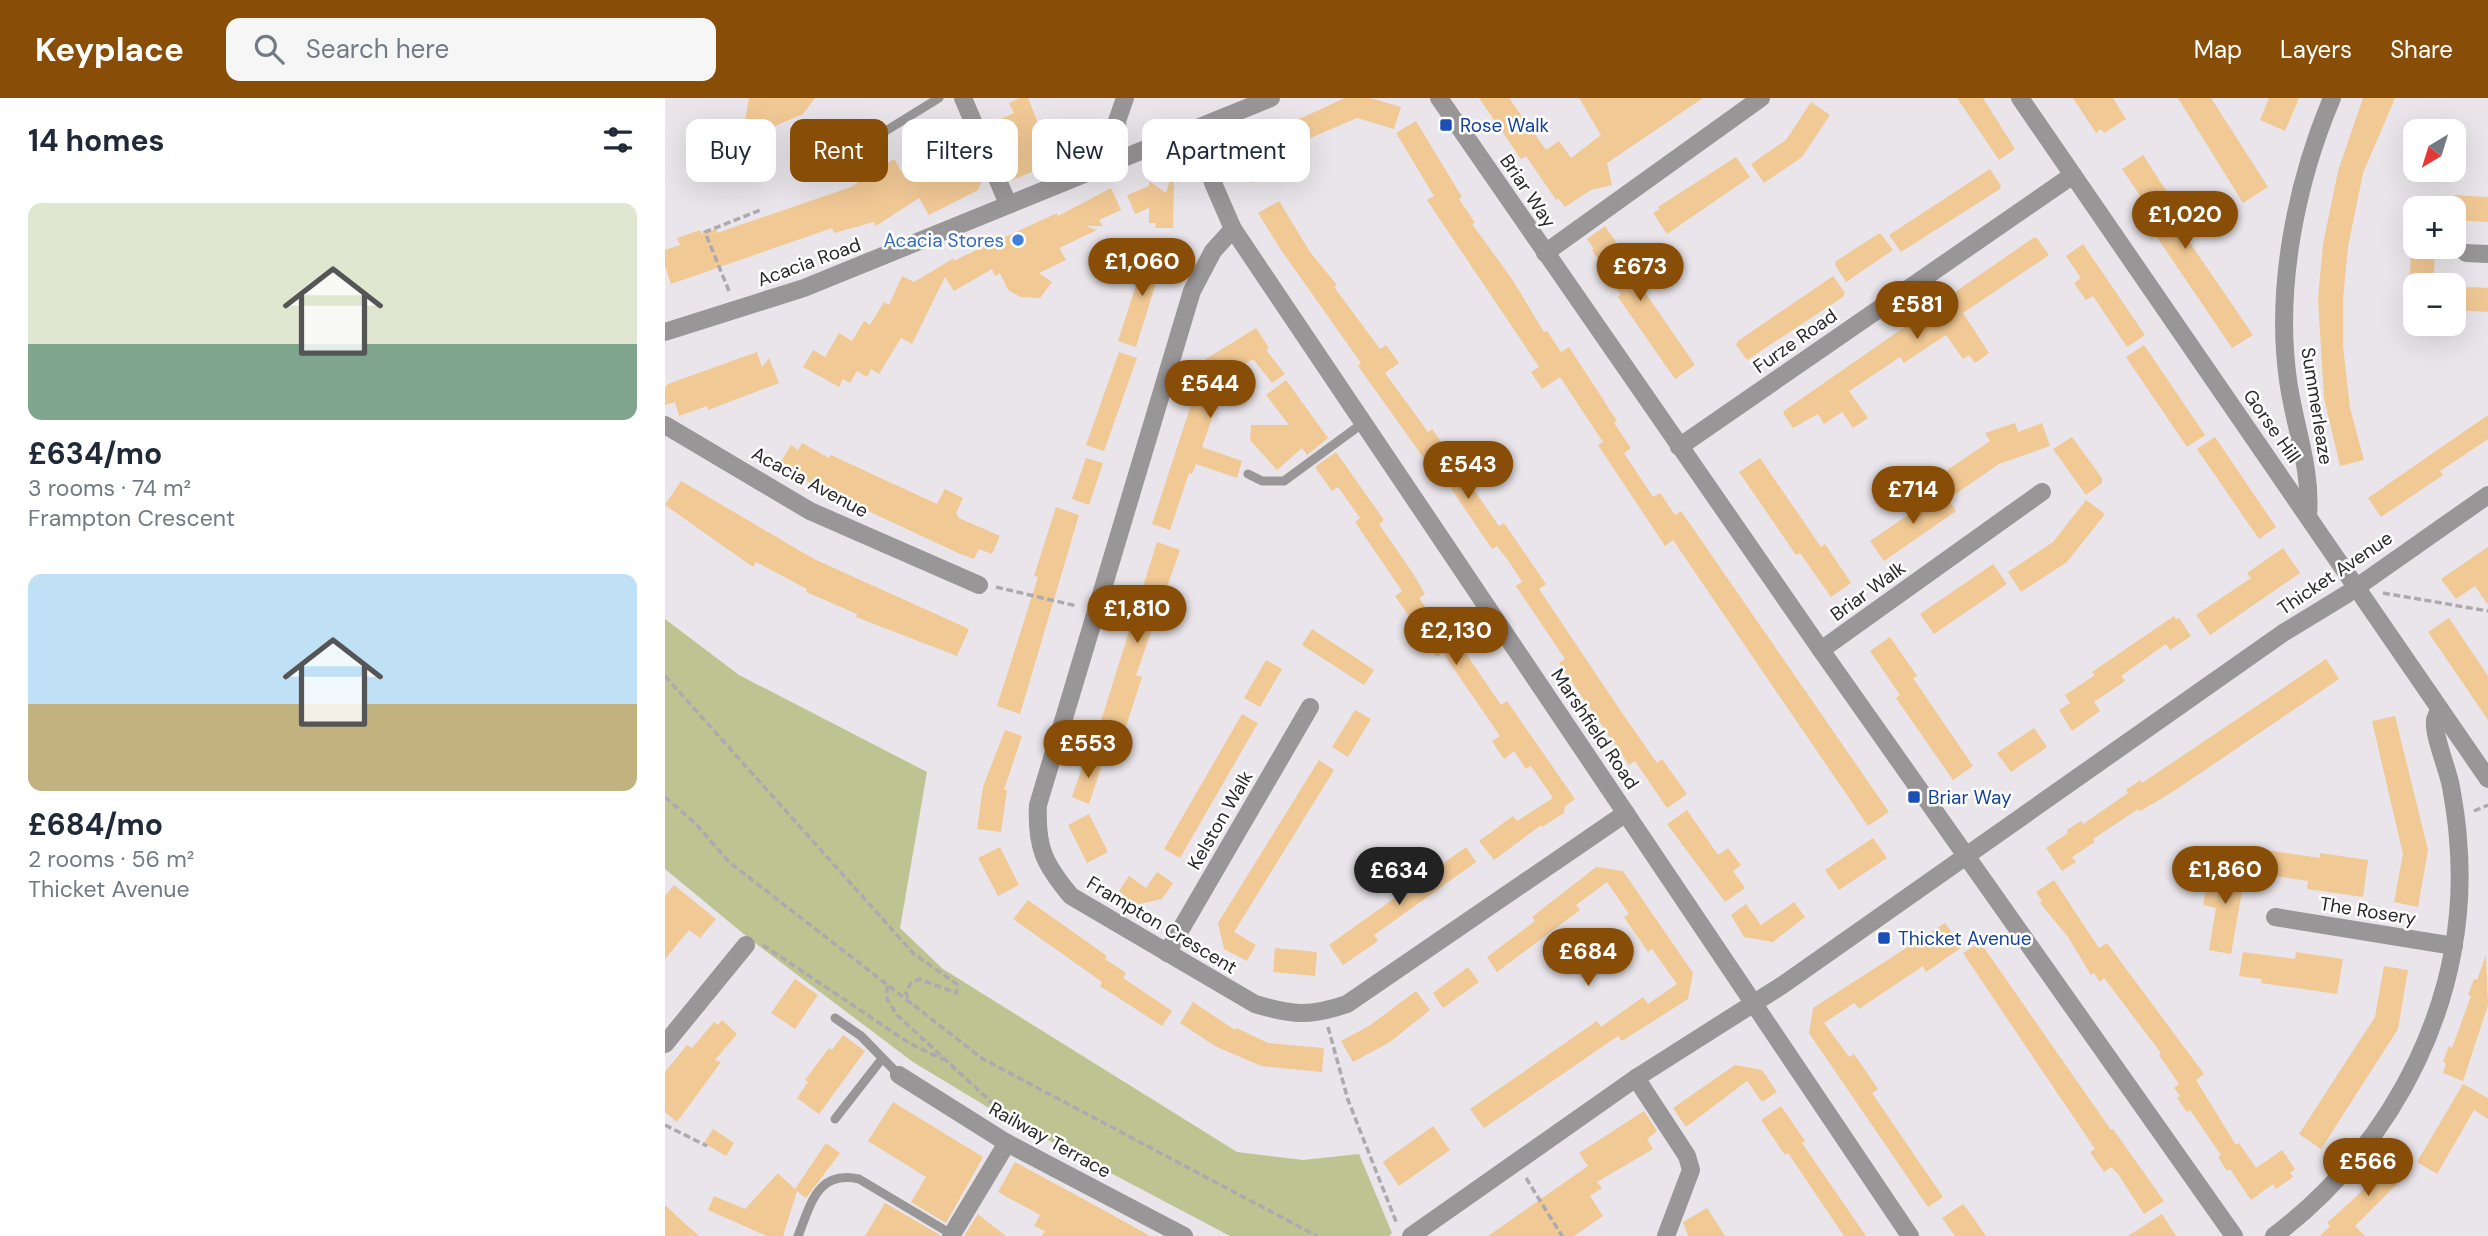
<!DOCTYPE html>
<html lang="en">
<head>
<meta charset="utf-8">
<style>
  :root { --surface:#fff; --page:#f6f6f7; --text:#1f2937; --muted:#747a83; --accent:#884d06 }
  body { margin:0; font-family:"DM Sans",sans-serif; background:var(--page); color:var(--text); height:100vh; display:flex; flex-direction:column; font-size:26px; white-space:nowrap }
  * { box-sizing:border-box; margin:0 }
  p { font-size:23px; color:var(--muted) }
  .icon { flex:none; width:38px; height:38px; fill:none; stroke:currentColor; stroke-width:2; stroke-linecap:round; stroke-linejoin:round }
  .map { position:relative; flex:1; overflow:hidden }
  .sheet { display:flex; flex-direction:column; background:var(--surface); width:665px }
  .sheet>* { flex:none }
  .hud { position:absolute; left:21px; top:21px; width:665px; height:63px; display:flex; gap:14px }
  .needle { width:46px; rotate:218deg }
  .tools { position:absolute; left:1738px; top:21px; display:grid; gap:14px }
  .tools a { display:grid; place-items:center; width:63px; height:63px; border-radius:14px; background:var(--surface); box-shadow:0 7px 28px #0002; font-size:35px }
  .price { position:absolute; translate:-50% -60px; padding:0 16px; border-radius:24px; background:var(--accent); color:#fff; font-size:23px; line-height:46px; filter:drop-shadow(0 2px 4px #0008) }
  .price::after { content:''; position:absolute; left:50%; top:42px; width:21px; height:16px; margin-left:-10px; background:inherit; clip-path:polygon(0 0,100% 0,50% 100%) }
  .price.on { background:#222; color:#fff }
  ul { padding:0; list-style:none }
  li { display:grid; align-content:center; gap:14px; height:371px; padding:0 28px }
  li span { display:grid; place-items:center; height:217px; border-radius:14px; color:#555 }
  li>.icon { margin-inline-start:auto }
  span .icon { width:126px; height:126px; fill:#fffc; stroke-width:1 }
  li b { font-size:30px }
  h2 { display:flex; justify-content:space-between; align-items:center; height:84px; padding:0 28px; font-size:30px }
  .chip { padding:0 24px; border-radius:14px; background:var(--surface); box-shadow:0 7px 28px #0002; font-size:24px; line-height:63px }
  .chip.on { background:var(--accent); color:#fff }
  header { display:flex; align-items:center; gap:42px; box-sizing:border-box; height:98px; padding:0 35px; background:var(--accent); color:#fff }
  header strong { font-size:33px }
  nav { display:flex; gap:38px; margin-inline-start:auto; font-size:24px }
  .search { width:490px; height:63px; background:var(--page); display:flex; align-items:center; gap:18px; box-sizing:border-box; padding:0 24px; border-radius:14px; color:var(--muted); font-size:26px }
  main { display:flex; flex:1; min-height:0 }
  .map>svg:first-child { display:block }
  .green { fill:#bdc492 }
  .building { fill:#f1c995 }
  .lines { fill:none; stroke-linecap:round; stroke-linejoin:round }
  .path { stroke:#adaaae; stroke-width:3.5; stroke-dasharray:7 3.5; stroke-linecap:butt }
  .service { stroke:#999697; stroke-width:9 }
  .minor { stroke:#999697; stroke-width:18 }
  .tertiary { stroke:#999697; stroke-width:18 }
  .transit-dot { fill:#1a4fb4; stroke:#fff; stroke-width:2.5 }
  .shop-dot { fill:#3f7fe0; stroke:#fff; stroke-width:2.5 }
  .labels { text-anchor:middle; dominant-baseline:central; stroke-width:5; stroke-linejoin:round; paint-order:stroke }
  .transit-label { font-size:19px; fill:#164399; stroke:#fff; text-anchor:start }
  .street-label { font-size:19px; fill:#29282a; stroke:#fff }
  .shop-label { font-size:19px; fill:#366cbe; stroke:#fff; text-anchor:end }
</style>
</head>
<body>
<header>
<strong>Keyplace</strong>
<div class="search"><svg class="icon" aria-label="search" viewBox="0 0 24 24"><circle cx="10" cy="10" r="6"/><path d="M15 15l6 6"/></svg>Search here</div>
<nav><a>Map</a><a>Layers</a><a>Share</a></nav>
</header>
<main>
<section class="sheet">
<h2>14 homes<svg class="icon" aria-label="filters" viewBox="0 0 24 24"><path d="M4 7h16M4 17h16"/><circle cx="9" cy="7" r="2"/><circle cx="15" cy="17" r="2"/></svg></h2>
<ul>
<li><span style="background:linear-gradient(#dfe7d0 65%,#7fa58c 0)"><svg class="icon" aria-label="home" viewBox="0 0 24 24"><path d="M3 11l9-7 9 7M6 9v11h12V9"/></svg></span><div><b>£634/mo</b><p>3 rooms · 74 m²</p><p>Frampton Crescent</p></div></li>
<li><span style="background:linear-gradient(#bfe0f5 60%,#c2b280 0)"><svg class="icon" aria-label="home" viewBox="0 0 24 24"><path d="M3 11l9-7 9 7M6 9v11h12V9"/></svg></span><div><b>£684/mo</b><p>2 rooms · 56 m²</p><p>Thicket Avenue</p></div></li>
</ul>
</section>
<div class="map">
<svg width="1823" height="1138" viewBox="0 0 1823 1138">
  <rect width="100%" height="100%" fill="#e9e5ea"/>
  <path class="green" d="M0,521l74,56 188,97 -27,156 43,41 294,183 66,8 56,-6 33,79 -3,3h-159l-231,-122 -86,-52 -162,-122 -86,-71z"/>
  <g class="building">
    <path d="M84,0h66l-12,16 -28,12 -30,-5z"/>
    <path d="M355,0h8l26,65 -44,18 -23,-56 27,-12 -5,-10z"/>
    <path d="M680,0h25l31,9 -7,22 -37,-11 -91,39 5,22 -20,4 -4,-17 -5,2 18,-37 2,5z"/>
    <path d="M814,0h30l37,52 13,-9 12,17 30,-23 -22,-37h124l-96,65 5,22 -21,5 -26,17 -7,-9 -2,2 -30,-44 -5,3z"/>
    <path d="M1292,0h26l32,51 -16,11z"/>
    <path d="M1408,0h40l13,21 -22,14 -3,-4 -5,4z"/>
    <path d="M1513,0h33l57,89 -25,16z"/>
    <path d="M1604,0h30l-14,33 -25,-11z"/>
    <path d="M1698,0h32l-32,75 -15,74 -5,52v47l7,62 14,52 -24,6 -16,-68 -6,-99 5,-55 15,-73z"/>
    <path d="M1146,4l19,13 -28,42 -38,26 -13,-19 35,-24z"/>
    <path d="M751,23l46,76 -3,2 16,24 -3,1 40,55 32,53 3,-1 14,21 8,-5 48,74 -3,2 17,25 -7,5 29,44 7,-4 15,22 6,-4 208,301 -21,14 -195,-286 -8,6 -67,-101 5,-3 -43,-65 -18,12 -11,-17 8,-5 -112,-167 7,-4 -38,-63z"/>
    <path d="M298,49l1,3 8,-3 12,29 -6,14 -49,25 -10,-17 -43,28 -2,-4 -40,11 -2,-5 -161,56 -6,-18v-16l15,-5 -3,-7 23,-8 2,4 14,-5 1,4 134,-46 43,-28 12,20z"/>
    <path d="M1478,57l48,74 -7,5 69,101 -21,13 -88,-130 8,-5 -30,-44z"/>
    <path d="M1071,59l14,20 -83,57 -14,-21 7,-4 -2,-2z"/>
    <path d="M1325,71l11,17 -1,3 -99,63 -12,-17z"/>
    <path d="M505,82h4l-1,48h-18l1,-5h-7v-15l-14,6 -8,-19 22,-9v-5l17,12z"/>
    <path d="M446,90l10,22 -22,10 4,6h-17l11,4 -38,18 7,12 -27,13 13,9 -12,16 -20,-1 -12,-7 -8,-17 -5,3 -3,-7 -38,22 -9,-14 -33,67 -11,-6 -22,36 -8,-5 -4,8 -10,-6 -7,12 -7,-4 -4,8 -36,-20 10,-17 12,7 14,-24 13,8 12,-20 6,4 14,-23 5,3 13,-29 12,6 40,-24 -1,3 104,-48 1,3z"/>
    <path d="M1788,97l35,2v25l-35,-2z"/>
    <path d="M614,103l31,51 27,33 -3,2 46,62 6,-4 13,18 -14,10 43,59 4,-3 67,97 5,-3 42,61 -7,5 79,118 39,56 5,-4 25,35 -20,14 -32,-47 -6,4 -70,-102 6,-4 -49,-73 6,-4 -12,-19 -13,-17 -5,3 -48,-71 -4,3 -82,-115 3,-3 -80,-113 -23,-37z"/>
    <path d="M940,128l41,60 -4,2 53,77 -20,14 -57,-82 3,-2 -29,-45 2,-1 -7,-10z"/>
    <path d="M1213,136h3l12,16 -47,32 -11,-17 1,-4z"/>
    <path d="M1368,140h4l12,17 -86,58 26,40 -14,10 -6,-8 -6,4 -17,-24 -42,28 -4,-6 -51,34 19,27 -15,10 -11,-16 -18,12 -6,-10 -25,14 -10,-15 2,-3z"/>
    <path d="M1418,146l62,91 -18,12 -34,-51 -7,4 -12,-17 7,-5 -15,-22z"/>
    <path d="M1746,149h24l-1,30 -24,-1z"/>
    <path d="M483,150l17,6 -29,93 -18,-6z"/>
    <path d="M1168,178l12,17 -2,4 -96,63 -11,-15 2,-4z"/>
    <path d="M1788,188l35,2v24l-35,-2z"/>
    <path d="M591,230l13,20 -3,2 19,24 -13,9 -19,-24 -26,17 -25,71 40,14 -5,17 -41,-14 -4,10 -3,-1 -19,57 -18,-6 54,-165z"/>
    <path d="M1479,247l61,90 -18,12 -61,-90z"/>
    <path d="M92,254l5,15 7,-9 10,25 -71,27 -1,-4 -28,10 -4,-14 -10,3v-17l3,-4z"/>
    <path d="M454,254l18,6 -33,93 -18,-6z"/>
    <path d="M621,282l42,58 -21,17 -5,-7 -25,22 -27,-30 1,-15h38l-23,-30z"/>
    <path d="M1823,317v24l-48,32 3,4 -62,42 -13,-19z"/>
    <path d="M1350,325l3,9 24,-9 8,23 -51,18 -45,31 -14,-20 50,-34 -5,-8z"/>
    <path d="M1407,339l30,41v5l-16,12 -33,-46z"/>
    <path d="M1550,339l61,90 -17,12 -62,-90z"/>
    <path d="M137,345l27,15 2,-3 106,49 8,-15 18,9 -7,15 3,5 41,18 -8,18 -13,-5 -5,10 -16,-6 -139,-65 -40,-23 12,-20 7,5z"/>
    <path d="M671,354l48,68 -5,4 33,48 13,22 -6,4 25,36 6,-4 51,75 6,-4 68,98 -10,7 -1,7 -22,14 -1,-2 -47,35 -15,-19 34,-25 4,5 36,-23 -22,-32 -5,3 -12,-18 -10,8 -12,-18 8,-5 -57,-83 -6,4 -42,-61 7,-5 -47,-69 5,-4 -22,-31 -6,4 -17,-24z"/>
    <path d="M421,360l17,5 -14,42 -17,-6z"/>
    <path d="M1095,360l61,89 4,-3 26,39 -20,14 -31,-44 -4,2 -57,-83z"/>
    <path d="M16,383l133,78 155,70 -12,27 -101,-39 1,-3 -51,-22 1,-3 -51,-27 -3,5 -88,-62z"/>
    <path d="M1278,393l13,20 -72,50 -14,-20z"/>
    <path d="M1421,402l19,14 -38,48 -46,30 -13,-20 45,-30z"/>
    <path d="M391,409l23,8 -59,199 -23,-8 41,-129 -4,-1z"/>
    <path d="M492,444l23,8 -44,125 6,2 -22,68 -24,-8z"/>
    <path d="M1823,449v58l-13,-19 -19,13 -15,-20z"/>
    <path d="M1618,450l17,25 -90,62 -14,-20 55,-37 -4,-5z"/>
    <path d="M1328,466l14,20 -73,50 -14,-20z"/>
    <path d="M1509,518l2,4 3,-2 12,18 -21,14 -4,-6 -45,32 4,5 -31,21 6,9 -28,20 -13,-21 11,-7 -5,-8 30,-20 -3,-3z"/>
    <path d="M1784,520l39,58v44l-60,-88z"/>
    <path d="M647,531l62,41 -10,15 -62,-40z"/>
    <path d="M1225,539l27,39 -4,2 60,88 -20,14 -57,-82 4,-3 -30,-44z"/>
    <path d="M1661,561l13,20 -168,114 -31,18 -2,-2 -45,30 2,3 -23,15 4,5 -14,9 -16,-23 22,-15 -1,-3 14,-9 2,3 45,-31 -2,-3 14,-10 2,3 21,-14z"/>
    <path d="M601,562l16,9 -22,38 -16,-9z"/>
    <path d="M690,612l16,9 -23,38 -16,-10z"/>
    <path d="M577,616l16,9 -78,135 -16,-9z"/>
    <path d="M1730,618l33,134 -10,57 -24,-5 9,-48 -31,-133z"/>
    <path d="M1369,630l13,19 -36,25 -14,-19z"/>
    <path d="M340,632l17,6 -18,54h3l-6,42 -24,-3 6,-42z"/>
    <path d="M421,658l17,6 -14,42 -17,-7z"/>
    <path d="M654,662l15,10 -100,162 22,13 -9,16 -23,-12 -6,-26z"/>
    <path d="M1022,712l31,45 10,-7 13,17 -8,6 12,17 -20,14 -58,-78z"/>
    <path d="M424,716l19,38 -21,11 -19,-38z"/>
    <path d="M1208,740l14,20 -48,32 -14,-20z"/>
    <path d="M335,749l19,38 -21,11 -20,-38z"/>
    <path d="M801,749l10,15 -102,73 4,6 -35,24 -14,-20z"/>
    <path d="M1594,751l61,9v-5l48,7 -5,37 -56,-8 1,-8 -53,-8z"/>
    <path d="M1559,767l22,4 -15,85 -22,-4 7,-42 -13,-3 4,-21 4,1 3,-16 9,2z"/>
    <path d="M931,769l27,4 70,102 -5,26 -66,42 -4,-5 -134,92 -14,-19 127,-88 4,6 42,-30 5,7 29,-20 -25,-35 -4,3 -24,-35 5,-3 -22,-32 -31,23 4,5 -83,62 -10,-15 48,-36 -3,-4z"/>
    <path d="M492,774l16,11 -11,16 -27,6 -16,-14 10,-15 17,12z"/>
    <path d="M1389,782l45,68 8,-5 97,131 -8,6 40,65 3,-2 17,25 26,-18 13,19 -5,4 3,4 -17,12 -3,-5 -22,16 -21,-31 -3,2 -9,-14 3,-2 -31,-45 -3,2 -10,-14 3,-2 -6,-8 5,-4 -20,-29 2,-2 -57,-75 -4,4 -6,-9 -3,2 -23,-38 -28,-34 2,-2 -6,-9z"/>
    <path d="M9,787l42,34 -16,19 -11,-8 -24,29v-63z"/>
    <path d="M363,802l79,56 -2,3 21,14 -3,5 49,33 -10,15 -62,-40 2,-4 -89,-63z"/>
    <path d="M1129,804l11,15 -32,25 -29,-5 -13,-22 15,-11 15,21z"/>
    <path d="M1280,825l17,24 -36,25 -3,-6 -64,43 -5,-6 -30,20 25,34 5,-3 24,35 -6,4 71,104 -15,10 -119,-174 4,-25z"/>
    <path d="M1315,844l131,188 2,-1 51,72 -20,13 -26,-40 -7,-7 -7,5 -14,-20 5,-3 -132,-196z"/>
    <path d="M610,850l42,4 -2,24 -42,-4z"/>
    <path d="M1578,854l52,7 1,-7 47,7 -6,35 -76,-11 1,-4 -23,-3z"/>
    <path d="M1821,857l2,50 -25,76 -20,-8 3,-10 -3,-1 6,-16 3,2 19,-52 -3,-1 6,-16 3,1z"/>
    <path d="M1719,868l24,4 -10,59 -77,120 -22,-15 76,-117z"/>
    <path d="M803,869l11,15 -36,26 -10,-15z"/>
    <path d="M130,881l23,16 -23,34 -24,-16z"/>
    <path d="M751,893l14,19 -40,32 -37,20 -12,-21 28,-15z"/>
    <path d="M528,904l42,28 2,-2 31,15 56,5 -2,24 -61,-6 -46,-20 -35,-23z"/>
    <path d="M57,922l15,14 -22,26 6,2 -44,60 -12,-10v-40l22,-27 5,3 22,-26 4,3z"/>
    <path d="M178,937l22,16 -46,63 -22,-16 11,-16 -3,-2 24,-32 3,2z"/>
    <path d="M1070,967l27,5 15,22 -15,10 -15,-21 -61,46 -13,-19z"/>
    <path d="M1798,986l25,14v21l-14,-9 -37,64 -20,-12z"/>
    <path d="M228,1004l90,55 -37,66 -35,-21 15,-25 -58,-36z"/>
    <path d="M1116,1008l24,35 -3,2 64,93h-22l-56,-83 -3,2 -24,-35z"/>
    <path d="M979,1013l13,20 -10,8 6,10 -56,33 5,6 -12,8 13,20 -29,20h-86l100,-70 -9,-13z"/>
    <path d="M768,1028l17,24 -51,36 -16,-24z"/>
    <path d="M48,1031l21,14 -8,13 -22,-13z"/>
    <path d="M161,1045l14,10 -34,45 -9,-7 -14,45h-16l-59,-26 6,-14 31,13 33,-36 17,16z"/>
    <path d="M1732,1055l16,15 -58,58 10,10h-45l10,-10 -3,-3 33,-30 28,-35 2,3z"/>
    <path d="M350,1064l92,50 43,24h-108l3,-5 -11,-5 6,-11 -42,-23z"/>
    <path d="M220,1105l55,32v1h-75z"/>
    <path d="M1298,1106l9,12 14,20h-31l-13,-18z"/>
    <path d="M0,1107l17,16 17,15h-34z"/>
    <path d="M1042,1110l18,28h-37l-5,-14z"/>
    <path d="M313,1116l7,6 21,16h-42z"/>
    <path d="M1497,1116l14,22h-48z"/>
  </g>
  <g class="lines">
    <g class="path">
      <path d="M64,193l-24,-59 58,-23"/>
      <path d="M331,489l81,19"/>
      <path d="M1718,495l105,18"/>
      <path d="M0,578l249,278 43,30v9l-38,-14 -9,5 -4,9 5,11"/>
      <path d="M0,699l30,26 34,39 254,197 334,177"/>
      <path d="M1809,713l14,-6"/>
      <path d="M98,847l146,98 35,17"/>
      <path d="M222,888v13l10,16 117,108"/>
      <path d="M663,929l20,73 49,124"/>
      <path d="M0,1027l42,21"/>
      <path d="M861,1080l36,58"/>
    </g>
    <g class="service">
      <path d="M219,34l55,-34"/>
      <path d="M583,376l14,7h22l79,-58"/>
      <path d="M170,920l26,18 38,39"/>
      <path d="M170,1021l46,-59"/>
      <path d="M133,1138c13,-32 19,-66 61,-57l94,56"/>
    </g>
    <g class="minor">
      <path d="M298,0l45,106"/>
      <path d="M774,0l382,552 413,586"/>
      <path d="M1355,0l468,681"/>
      <path d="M535,31l13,54 20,46 677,1007"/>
      <path d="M454,61l-2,-38 8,-23"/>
      <path d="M568,131l-20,22 -21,40 -154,514c-2,42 6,59 33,91l184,108c37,11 54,13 92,0l279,-191"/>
      <path d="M880,155l216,-155"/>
      <path d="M1801,155l22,1"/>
      <path d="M0,327l145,86 169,74"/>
      <path d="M1014,349l394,-272"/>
      <path d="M1643,418c4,-47 -14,-91 -20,-136 -13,-92 8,-197 44,-282"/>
      <path d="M1156,552l221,-158"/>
      <path d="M1610,819l179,29"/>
      <path d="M502,855l143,-246"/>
      <path d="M0,946l81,-99"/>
      <path d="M234,977l108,68 177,93"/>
      <path d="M971,980l51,78 4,14 -25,66"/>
      <path d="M286,1138l56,-93"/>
      <path d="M746,1138l225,-158 148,-94 499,-351 64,-39 141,-99"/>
      <path d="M1609,1138c122,-92 198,-242 184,-397 -1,-17 -4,-35 -7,-52 -3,-18 -18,-51 -16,-67 1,-4 3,-7 4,-10"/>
    </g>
    <path class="tertiary" d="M0,234l139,-44 467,-190"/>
  </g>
  <g class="transit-dot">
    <rect x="774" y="20" width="14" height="14" rx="3.5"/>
    <rect x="1242" y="692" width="14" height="14" rx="3.5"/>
    <rect x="1212" y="833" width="14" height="14" rx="3.5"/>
  </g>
  <circle class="shop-dot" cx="353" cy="142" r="7"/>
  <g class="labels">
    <g class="transit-label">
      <text x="795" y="27">Rose Walk</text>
      <text x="1263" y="699">Briar Way</text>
      <text x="1233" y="840">Thicket Avenue</text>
    </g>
    <g class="street-label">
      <text transform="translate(863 93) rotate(56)">Briar Way</text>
      <text transform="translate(144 164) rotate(-20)">Acacia Road</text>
      <text transform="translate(1130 243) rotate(-35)">Furze Road</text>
      <text transform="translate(1652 308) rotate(81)">Summerleaze</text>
      <text transform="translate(1607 328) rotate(55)">Gorse Hill</text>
      <text transform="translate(145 384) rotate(28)">Acacia Avenue</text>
      <text transform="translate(1670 475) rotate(-34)">Thicket Avenue</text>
      <text transform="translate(1203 493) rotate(-36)">Briar Walk</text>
      <text transform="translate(930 631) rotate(56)">Marshfield Road</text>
      <text transform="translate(555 722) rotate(-60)">Kelston Walk</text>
      <text transform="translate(1703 813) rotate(9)">The Rosery</text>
      <text transform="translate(497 827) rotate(31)">Frampton Crescent</text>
      <text transform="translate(385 1042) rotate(29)">Railway Terrace</text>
    </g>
    <g class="shop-label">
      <text x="339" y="142">Acacia Stores</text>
    </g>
  </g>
</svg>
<div class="tools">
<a><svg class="needle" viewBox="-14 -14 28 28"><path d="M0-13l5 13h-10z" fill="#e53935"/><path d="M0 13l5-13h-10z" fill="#747a83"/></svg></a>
<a>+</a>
<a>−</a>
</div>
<b class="price" style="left:1520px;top:153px">£1,020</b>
<b class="price" style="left:477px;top:200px">£1,060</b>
<b class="price" style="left:975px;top:205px">£673</b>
<b class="price" style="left:1252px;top:243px">£581</b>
<b class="price" style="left:545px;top:322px">£544</b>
<b class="price" style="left:803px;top:403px">£543</b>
<b class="price" style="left:1248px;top:428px">£714</b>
<b class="price" style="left:472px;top:547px">£1,810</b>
<b class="price" style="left:791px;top:569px">£2,130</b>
<b class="price" style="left:423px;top:682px">£553</b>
<b class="price" style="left:1560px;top:808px">£1,860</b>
<b class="price on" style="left:734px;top:809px">£634</b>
<b class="price" style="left:923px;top:890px">£684</b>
<b class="price" style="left:1703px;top:1100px">£566</b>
<div class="hud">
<a class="chip">Buy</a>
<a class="chip on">Rent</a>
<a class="chip">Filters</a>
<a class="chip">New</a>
<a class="chip">Apartment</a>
</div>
</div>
</main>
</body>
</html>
